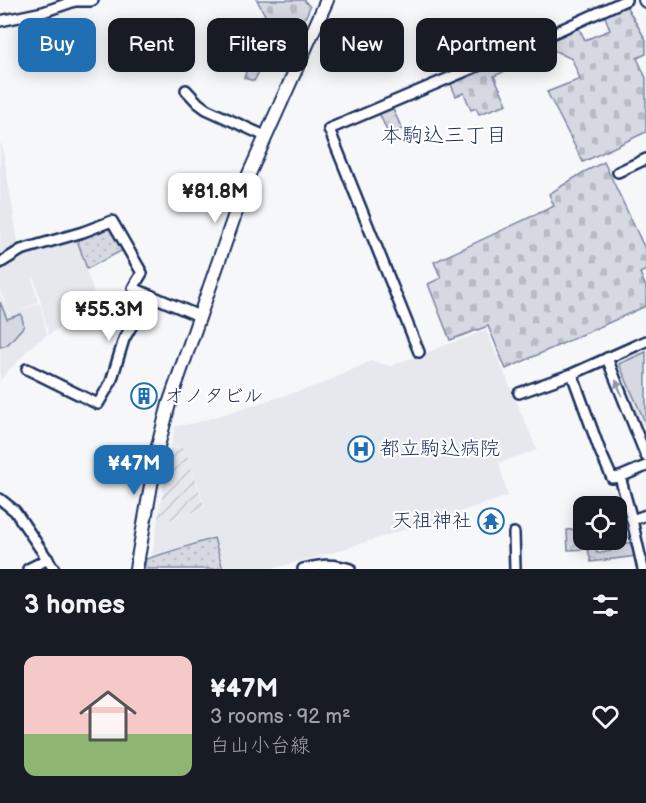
<!DOCTYPE html>
<html lang="en">
<head>
<meta charset="utf-8">
<style>
  :root { --surface:#171b24; --page:#242831; --text:#f1f3f6; --muted:#9ea1a6; --line:#363941; --accent:#1f6fb2 }
  body { margin:0; font-family:"Balsamiq Sans","Klee One",sans-serif; background:var(--page); color:var(--text); height:100vh; display:flex; flex-direction:column; font-size:22px; white-space:nowrap }
  * { box-sizing:border-box; margin:0 }
  p { font-size:20px; color:var(--muted) }
  .icon { flex:none; width:33px; height:33px; fill:none; stroke:currentColor; stroke-width:2; stroke-linecap:round; stroke-linejoin:round }
  .map { position:relative; height:569px; overflow:hidden }
  .drawer { display:flex; flex-direction:column; background:var(--surface); flex:1 }
  .drawer>* { flex:none }
  .guide { position:absolute; left:18px; top:18px; width:610px; height:54px; display:flex; gap:12px }
  .buttons { position:absolute; left:573px; top:496px; display:grid; gap:12px }
  .buttons a { display:grid; place-items:center; width:54px; height:54px; border-radius:12px; background:var(--surface); box-shadow:0 3px 15px #0003; font-size:30px }
  .price { position:absolute; translate:-50% -51px; padding:0 14px; border-radius:12px; background:#fff; color:#222; font-size:20px; line-height:39px; filter:drop-shadow(0 2px 3px #0008) }
  .price::after { content:''; position:absolute; left:50%; top:36px; width:18px; height:14px; margin-left:-9px; background:inherit; clip-path:polygon(0 0,100% 0,50% 100%) }
  .price.active { background:var(--accent); color:#fff }
  ul { padding:0; list-style:none }
  li { display:flex; align-items:center; gap:18px; height:150px; padding:0 24px }
  li+li { border-top:2px solid var(--line) }
  li span { display:grid; place-items:center; flex:none; width:168px; height:120px; border-radius:12px; color:#555 }
  li>.icon { margin-inline-start:auto }
  span .icon { width:72px; height:72px; fill:#fffc; stroke-width:1 }
  li b { font-size:26px }
  h2 { display:flex; justify-content:space-between; align-items:center; height:72px; padding:0 24px; font-size:26px }
  .tag { padding:0 21px; border-radius:12px; background:var(--surface); box-shadow:0 3px 15px #0003; font-size:21px; line-height:54px }
  .tag.active { background:var(--accent); color:#fff }
  .map>svg:first-child { display:block }
  .built { fill:#e6e8ee }
  .industrial { fill:url(#industrial-furrows) }
  .grass { fill:#d6d9e2; stroke:#7884a0; stroke-width:1.5 }
  .forest { fill:url(#forest-crowns); stroke:#7884a0; stroke-width:1.5 }
  .cemetery { fill:url(#cemetery-stones); stroke:#7884a0; stroke-width:1.5 }
  .park { fill:url(#park-dots); stroke:#7884a0; stroke-width:1.5 }
  .lines { fill:none; stroke-linecap:round; stroke-linejoin:round }
  .minor-casing { stroke:#1b2f5e; stroke-width:14 }
  .major-casing { stroke:#1b2f5e; stroke-width:16 }
  .minor { stroke:#fff; stroke-width:9 }
  .major { stroke:#fff; stroke-width:12 }
  .oneway { fill:#8d97ae }
  .labels { text-anchor:middle; dominant-baseline:central; stroke-width:4.5; stroke-linejoin:round; paint-order:stroke }
  .poi-label { font-size:20px; fill:#1b2f5e; stroke:#fff; text-anchor:start }
  .neighbourhood-label { font-size:21px; fill:#1b2f5e; stroke:#fff }
</style>
</head>
<body>
<div class="map">
<svg width="646" height="569" viewBox="0 0 646 569">
  <defs>
    <pattern id="industrial-furrows" width="10" height="10" patternUnits="userSpaceOnUse" patternTransform="scale(1.5)"><rect width="10" height="10" fill="#e6e8ee"/><path d="M-1 1l2-2M0 10L10 0M9 11l2-2" fill="none" stroke="#c5c7ce"/></pattern>
    <pattern id="forest-crowns" width="20" height="18" patternUnits="userSpaceOnUse" patternTransform="scale(1.5)"><rect width="20" height="18" fill="#d6d9e2"/><path d="M2 6a3 3 0 1 1 6 0M12 15a3 3 0 1 1 6 0" fill="none" stroke="#b7bbc4"/></pattern>
    <pattern id="cemetery-stones" width="16" height="16" patternUnits="userSpaceOnUse" patternTransform="scale(1.5)"><rect width="16" height="16" fill="#d6d9e2"/><path d="M2 7V4a2 2 0 0 1 4 0v3zM10 15v-3a2 2 0 0 1 4 0v3z" fill="#b7bbc4"/></pattern>
    <pattern id="park-dots" width="8" height="8" patternUnits="userSpaceOnUse" patternTransform="scale(1.5)"><rect width="8" height="8" fill="#d6d9e2"/><path d="M2 2h.1M6 6h.1" fill="none" stroke="#b7bbc4" stroke-width="1.8" stroke-linecap="round"/></pattern>
  </defs>
  <rect width="100%" height="100%" fill="#f6f7f9"/>
  <filter id="ink" filterUnits="userSpaceOnUse"><feTurbulence type="fractalNoise" baseFrequency=".0167" numOctaves="2"/><feDisplacementMap in="SourceGraphic" scale="12" xChannelSelector="R" yChannelSelector="G"/><feConvolveMatrix kernelMatrix="1 2 1 2 8 2 1 2 1" color-interpolation-filters="sRGB"/></filter>
  <g filter="url(#ink)">
    <g class="built">
      <path d="M0,144l2,1 18,108 55,-15 22,64 -48,33 -15,-58h-2l6,25 -22,10 24,-9 7,32 -13,9 -34,36v-87l9,22h1l-10,-25z"/>
      <path d="M486,330l51,120 -38,13 9,33 -173,56 -64,17h-47l-10,-33 -62,20 5,-32 49,-16 -21,-60 -14,-2 4,-20 20,-3 124,-38 52,-24 19,5z"/>
      <path d="M646,344v104l-35,-88z"/>
    </g>
    <path class="industrial" d="M171,447l14,1 20,60 -48,16z"/>
    <g class="grass">
      <path d="M0,302l7,17 14,-5 3,12 -17,19 -7,2z"/>
      <path d="M646,352v72l-27,-60z"/>
    </g>
    <path class="forest" d="M583,529l1,11h9l4,13 14,-2v-5l22,-4 3,14 -45,6 -3,-13 -20,1 -1,-20z"/>
    <g class="cemetery">
      <path d="M257,0h47l6,7 -18,42 -17,-8 -21,40 -10,-3 21,-63z"/>
      <path d="M625,4l21,36v14l-9,4 9,20v54l-63,30 -36,-70 33,-13 -8,-20 -23,-11 -2,-8 31,-14 7,14 25,-10 -6,-16z"/>
      <path d="M510,53l3,9 -10,4 2,5 -11,5 13,28 -28,10 -3,-6 -5,2 -7,-17 -8,3 -7,-16z"/>
      <path d="M604,162l42,89v19l-6,3 6,14v19l-140,63 -18,-43 -38,14 -22,-56 13,-6 -7,-16 120,-56 -5,-12 35,-22z"/>
    </g>
    <g class="park">
      <path d="M392,107l10,22 -13,6 -10,-22z"/>
      <path d="M112,225l11,25 -36,19 -11,-32z"/>
      <path d="M214,538l9,31h-79l2,-10z"/>
    </g>
    <g class="lines">
      <g class="minor-casing">
        <g id="minor">
          <path d="M0,21l43,-9 32,-11h16l2,-1"/>
          <path d="M186,90l12,13 8,6 59,27"/>
          <path d="M618,172l28,-13"/>
          <path d="M0,263l21,-13 62,-18 29,-11 30,52 -9,15 66,28"/>
          <path d="M419,352l-90,-223 198,-84 99,-45"/>
          <path d="M607,358l39,98"/>
          <path d="M27,369l71,35 13,-22 13,-43 25,-43"/>
          <path d="M572,374l28,77 12,27 8,-1 26,-11"/>
          <path d="M519,393l53,-19 74,-33"/>
          <path d="M620,477l12,43 11,49"/>
          <path d="M0,499l15,12 39,58"/>
          <path d="M632,520l14,-5"/>
          <path d="M514,533l1,36"/>
          <path d="M28,569l20,-10"/>
          <path d="M303,569c19,-4 29,-6 47,0"/>
        </g>
      </g>
      <g class="major-casing">
        <g id="major">
          <path d="M645,0l1,1"/>
          <path d="M136,569l22,-123 11,-42 80,-230 78,-174"/>
        </g>
      </g>
      <use href="#minor" class="minor"/>
      <use href="#major" class="major"/>
    </g>
    <defs><path id="oneway-solid" d="M-6-.8H1V-3.2L6.5 0L1 3.2V.8H-6Z" transform="scale(1.5)"/></defs>
    <use class="oneway" href="#oneway-solid" transform="translate(619 388) rotate(-112)"/>
  </g>
  <defs>
    <g id="building-ring" transform="scale(1.35)"><circle r="9.5" fill="#fff" stroke="#1f6fb2" stroke-width="1.5"/><path d="M-4-6H4V6H1V3H-1V6H-4ZM-2.5-4.3h1.7v1.8h-1.7ZM.8-4.3h1.7v1.8H.8ZM-2.5-1h1.7V.8h-1.7ZM.8-1h1.7V.8H.8Z" fill="#1f6fb2"/></g>
    <g id="hospital-ring" transform="scale(1.35)"><circle r="9.5" fill="#fff" stroke="#1f6fb2" stroke-width="1.5"/><path d="M-5-5h3v3.5h4V-5h3V5h-3V1.5h-4V5h-3Z" fill="#1f6fb2"/></g>
    <g id="temple-ring" transform="scale(1.35)"><circle r="9.5" fill="#fff" stroke="#1f6fb2" stroke-width="1.5"/><path d="M0-6L5-2H3V0L6.5 2.5H4V6H1.5V3h-3V6H-4V2.5H-6.5L-3 0V-2H-5Z" fill="#1f6fb2"/></g>
  </defs>
  <g fill-rule="evenodd">
    <use href="#building-ring" x="144" y="396"/>
    <use href="#hospital-ring" x="361" y="449"/>
    <use href="#temple-ring" x="491" y="521"/>
  </g>
  <g class="labels">
    <g class="poi-label">
      <text x="164" y="396">オノタビル</text>
      <text x="380" y="449">都立駒込病院</text>
      <text x="472" y="521" text-anchor="end">天祖神社</text>
    </g>
    <g class="neighbourhood-label">
      <text x="444" y="135">本駒込三丁目</text>
    </g>
  </g>
</svg>
<div class="buttons">
<a><svg class="icon" aria-label="locate" viewBox="0 0 24 24"><circle cx="12" cy="12" r="6"/><path d="M12 2v4M12 18v4M2 12h4M18 12h4"/></svg></a>
</div>
<b class="price" style="left:215px;top:224px">¥81.8M</b>
<b class="price" style="left:109px;top:342px">¥55.3M</b>
<b class="price active" style="left:134px;top:496px">¥47M</b>
<div class="guide">
<a class="tag active">Buy</a>
<a class="tag">Rent</a>
<a class="tag">Filters</a>
<a class="tag">New</a>
<a class="tag">Apartment</a>
</div>
</div>
<section class="drawer">
<h2>3 homes<svg class="icon" aria-label="filters" viewBox="0 0 24 24"><path d="M4 7h16M4 17h16"/><circle cx="9" cy="7" r="2"/><circle cx="15" cy="17" r="2"/></svg></h2>
<ul>
<li><span style="background:linear-gradient(#f6c9c9 65%,#8fb573 0)"><svg class="icon" aria-label="home" viewBox="0 0 24 24"><path d="M3 11l9-7 9 7M6 9v11h12V9"/></svg></span><div><b>¥47M</b><p>3 rooms · 92 m²</p><p>白山小台線</p></div><svg class="icon" aria-label="heart" viewBox="0 0 24 24"><path d="M12 20l-8-8c-3-5 5-10 8-4 3-6 11-1 8 4z"/></svg></li>
</ul>
</section>
</body>
</html>
